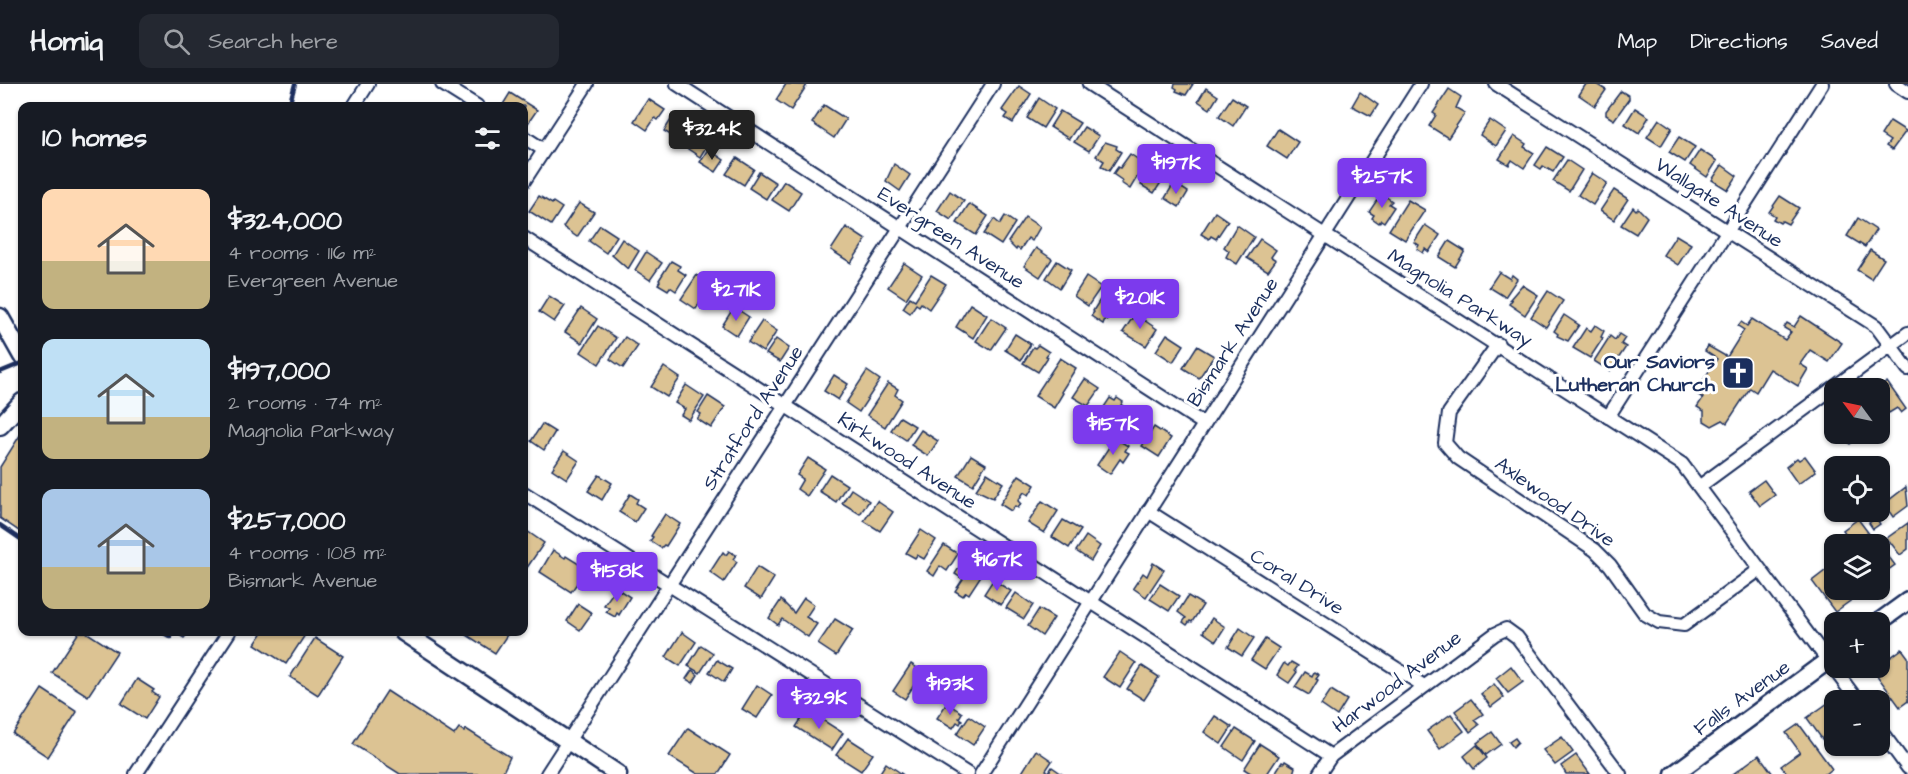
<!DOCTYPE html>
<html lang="en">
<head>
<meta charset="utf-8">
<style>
  :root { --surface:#171b24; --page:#242831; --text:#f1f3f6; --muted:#9ea1a6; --line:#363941; --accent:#7c3aed }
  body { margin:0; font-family:"Architects Daughter",sans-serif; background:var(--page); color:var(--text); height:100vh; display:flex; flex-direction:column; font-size:22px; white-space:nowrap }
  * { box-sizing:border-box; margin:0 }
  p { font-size:20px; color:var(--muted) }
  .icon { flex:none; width:33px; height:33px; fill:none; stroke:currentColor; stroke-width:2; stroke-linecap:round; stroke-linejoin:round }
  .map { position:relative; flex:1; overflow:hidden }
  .details { position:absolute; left:18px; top:18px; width:510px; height:534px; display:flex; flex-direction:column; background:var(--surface); border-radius:12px; box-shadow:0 2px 4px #0004 }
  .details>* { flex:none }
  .needle { width:39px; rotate:303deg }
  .fabs { position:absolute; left:1824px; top:294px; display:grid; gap:12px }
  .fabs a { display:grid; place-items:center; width:66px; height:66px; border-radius:12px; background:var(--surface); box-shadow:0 2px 4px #0004; font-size:30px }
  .price { position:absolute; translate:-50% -51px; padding:0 14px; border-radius:6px; background:var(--accent); color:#fff; font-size:20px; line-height:39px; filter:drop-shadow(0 2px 3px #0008) }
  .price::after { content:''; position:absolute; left:50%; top:36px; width:18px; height:14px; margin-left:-9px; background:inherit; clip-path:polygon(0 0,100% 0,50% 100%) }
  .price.current { background:#222; color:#fff }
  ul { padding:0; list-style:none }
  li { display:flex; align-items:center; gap:18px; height:150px; padding:0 24px }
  li span { display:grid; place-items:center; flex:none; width:168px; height:120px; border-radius:12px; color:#555 }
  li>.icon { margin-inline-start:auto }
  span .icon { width:72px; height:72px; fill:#fffc; stroke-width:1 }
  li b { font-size:26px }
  h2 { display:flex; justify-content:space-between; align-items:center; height:72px; padding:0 24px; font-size:26px }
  header { display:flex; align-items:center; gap:36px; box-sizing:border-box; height:84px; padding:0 30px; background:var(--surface); border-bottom:2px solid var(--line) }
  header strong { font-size:28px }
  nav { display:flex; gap:33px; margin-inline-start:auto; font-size:21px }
  .search { width:420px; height:54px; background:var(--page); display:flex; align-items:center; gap:15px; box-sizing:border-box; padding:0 21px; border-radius:12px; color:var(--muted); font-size:22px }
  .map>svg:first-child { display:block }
  .building { fill:#dcc393; stroke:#1b2f5e; stroke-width:1.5 }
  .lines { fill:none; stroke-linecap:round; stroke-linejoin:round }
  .street-casing { stroke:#1b2f5e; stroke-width:16 }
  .secondary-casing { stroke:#1b2f5e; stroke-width:21 }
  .street { stroke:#fff; stroke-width:12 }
  .secondary { stroke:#fff; stroke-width:16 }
  .rail { stroke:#1b2f5e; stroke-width:4.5 }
  .labels { text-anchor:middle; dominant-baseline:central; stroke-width:6; stroke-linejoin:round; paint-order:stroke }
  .street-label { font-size:20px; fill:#1b2f5e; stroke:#fff }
  .poi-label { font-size:20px; font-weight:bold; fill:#1b2f5e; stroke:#fff; text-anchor:end }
</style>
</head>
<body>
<header>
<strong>Homiq</strong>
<div class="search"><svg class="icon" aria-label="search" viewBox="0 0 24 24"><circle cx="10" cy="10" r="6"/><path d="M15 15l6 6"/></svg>Search here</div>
<nav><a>Map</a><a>Directions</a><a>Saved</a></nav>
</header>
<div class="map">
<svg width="1908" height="690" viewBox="0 0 1908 690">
  <rect width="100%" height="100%" fill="#fff"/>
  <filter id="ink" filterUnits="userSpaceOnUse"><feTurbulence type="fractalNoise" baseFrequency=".0167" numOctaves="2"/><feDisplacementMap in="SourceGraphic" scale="12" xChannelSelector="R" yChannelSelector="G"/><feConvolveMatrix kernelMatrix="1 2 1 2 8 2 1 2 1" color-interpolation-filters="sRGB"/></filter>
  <g filter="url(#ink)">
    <g class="building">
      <path d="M786,0l21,1 -16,25 -15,-10z"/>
      <path d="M1175,0h18l-7,11 -10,-4 1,-2 -3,-2z"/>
      <path d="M1586,0h10l10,6 -11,16 -16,-11z"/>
      <path d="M1019,2l12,8 -18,29 -8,-5 3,-4 -6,-4z"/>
      <path d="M1206,4l12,8 -8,13 -12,-8z"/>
      <path d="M1449,5l12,8 -5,11 9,5 -17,25 -19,-12 7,-11 -3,-2z"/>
      <path d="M1621,7l8,5v3l-15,21 -8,-5v-4z"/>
      <path d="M1360,8l18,13 -7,11 -19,-10z"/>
      <path d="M510,9l27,17 -11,16 -2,-2v-18h-22z"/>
      <path d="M1232,13l14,9 -13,20 -14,-10z"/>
      <path d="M1039,14l16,11 -12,19 -16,-10z"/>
      <path d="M648,15l17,11 -7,10 -3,-2 -8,12 -13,-9z"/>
      <path d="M824,21l22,14 -12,19 -22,-15z"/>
      <path d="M1635,24l14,9 -10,16 -14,-9z"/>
      <path d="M1060,27l20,12 -11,16 -19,-12z"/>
      <path d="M674,31l13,9 -10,15 -13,-8z"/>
      <path d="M1659,35l13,9 -11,18 -14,-9z"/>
      <path d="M1490,36l16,11 -10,15 -16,-11z"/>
      <path d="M1890,37l16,10 -14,19 -6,-4 4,-5 -9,-6z"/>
      <path d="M1084,43l15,9 -10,15 -15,-9z"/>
      <path d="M1278,45l20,13 -11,17 -20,-13z"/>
      <path d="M692,46l17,12 -9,15 -18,-12z"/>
      <path d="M1514,52l12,8 -2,3 10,6 -10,15 -12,-8 -3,5 -10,-6z"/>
      <path d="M1679,53l16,10 -10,15 -16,-10z"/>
      <path d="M1105,58l12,4 -1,3 5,3 -12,19 -8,-5 3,-5 -8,-5z"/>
      <path d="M1547,63l16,10 -10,15 -10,-6 -2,3 -6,-4z"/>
      <path d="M708,65l16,11 -8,12 -16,-10z"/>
      <path d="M1700,66l17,11 -10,16 -17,-12z"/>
      <path d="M1130,70l15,10 -15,25 -9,-6 2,-2 -10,-7 5,-7 2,1z"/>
      <path d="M737,74l17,11 -10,16 -18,-11z"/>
      <path d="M1567,76l15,10 -13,21 -16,-10z"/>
      <path d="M894,80l16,11 -10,16 -14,-10z"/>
      <path d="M1722,81l15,11 -9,14 -16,-10z"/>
      <path d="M1151,86l13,8 -10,15 -13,-8z"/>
      <path d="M759,88l17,11 -10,16 -17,-11z"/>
      <path d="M1592,89l15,10 -14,22 -15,-10z"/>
      <path d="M784,97l17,11 -12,19 -17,-11z"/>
      <path d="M1174,99l14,9 -9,15 -14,-9z"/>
      <path d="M1614,106l14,9 -14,21 -14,-9z"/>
      <path d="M950,107l14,10 -13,19 -14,-9z"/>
      <path d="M539,112l13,8 1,-2 9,6 -11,17 -22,-14z"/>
      <path d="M1385,112l7,5 -3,3 5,3 -10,15 -3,-2 -2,3 -7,-5 2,-3 -5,-3 10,-15 4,3z"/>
      <path d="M1780,112l19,12 -11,16 -6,-3 -2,2 -7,-4 2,-3 -6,-4z"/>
      <path d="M1408,116l17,10 -20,30 -16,-10z"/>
      <path d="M579,119l15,9 -17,25 -14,-10z"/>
      <path d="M969,120l19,12 -12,19 -19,-12z"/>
      <path d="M1633,123l3,3 2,-2 9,9 -11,17 -15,-9z"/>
      <path d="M1215,128l13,9 -12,18 -5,-3 -2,3 -8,-5z"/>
      <path d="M1005,132l10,7 -14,22 -17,-11 10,-15 6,5z"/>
      <path d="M1025,133l15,10 -8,14 -4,-3 -8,12 -3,-2 -1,2 -8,-8z"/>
      <path d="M1858,134l18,12 -11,17 -18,-11z"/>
      <path d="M600,141l17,11 -11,17 -17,-12z"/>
      <path d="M1237,141l17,12 -17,27 -11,-7 3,-6 -5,-4z"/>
      <path d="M1425,141l15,10 -11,17 -4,-3 -2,4 -6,-4 2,-4 -5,-3z"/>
      <path d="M846,143l20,13 -15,23 -20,-13z"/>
      <path d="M1676,151l15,9 -13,21 -15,-10z"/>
      <path d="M622,155l17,12 -11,18 -16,-14z"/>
      <path d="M1260,155l16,11 -5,7 5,3 -8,11 -21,-13z"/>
      <path d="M1449,157l16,10 -10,16 -16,-10z"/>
      <path d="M1036,164l16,11 -12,18 -16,-11z"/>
      <path d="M1870,166l14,9 -13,20 -14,-9z"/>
      <path d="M646,168l16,11 -12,17 -15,-10z"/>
      <path d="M671,177l9,5 -2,4 8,5 -10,16 -6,-4 -2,3 -10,-6 2,-3 -1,-1z"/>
      <path d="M1057,177l14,9 -11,18 -14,-10z"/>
      <path d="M904,179l18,12 -16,24 -18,-12z"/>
      <path d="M1499,188l11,7 2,-4 5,4 -12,18 -16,-10z"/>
      <path d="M697,191l15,10 -2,2 6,4 -4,6 -6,-4 -10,16 -15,-10z"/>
      <path d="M931,191l15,9 -17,25 -8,-6 -2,3 -3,-2 -6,9 -7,-5 7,-11 5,3z"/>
      <path d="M1086,193l15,10 -13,19 -14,-10z"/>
      <path d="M1522,201l16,10 -13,20 -16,-11 3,-4 -2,-1z"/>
      <path d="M1106,206l15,9 -14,21 -2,-1 -2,5 -12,-8 3,-4 -1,-1z"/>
      <path d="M1548,207l15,10 -17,26 -15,-10z"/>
      <path d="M549,212l16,10 -11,16 -15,-10z"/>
      <path d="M970,220l17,11 -14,23 -17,-11z"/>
      <path d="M734,223l15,10 -12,19 -15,-10z"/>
      <path d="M581,224l16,11 -15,24 -17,-11z"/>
      <path d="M1135,230l22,15 -11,17 -23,-14z"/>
      <path d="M1564,231l15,10 -11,16 -11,-5 1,-2 -4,-3z"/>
      <path d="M1801,232l41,27 -13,19 -19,-12 -10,14 8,5 -10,17 -28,-17 -14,23 -6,-4 -23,35 -4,-3 -11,6 -8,-5v-10l-7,-4 6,-9 -8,-5 22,-34 -12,-8 3,-5 19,11 17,-27 -6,-4 3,-4 6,4 5,-7 33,21 6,-8 -7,-4 1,-2 2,-3 7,4z"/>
      <path d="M991,234l15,10 -15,22 -15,-9z"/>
      <path d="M762,237l15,10 -14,21 -15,-10z"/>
      <path d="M1595,241l9,6 -3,6 2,1 -13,20 -17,-10 13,-20 5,3z"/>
      <path d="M598,242l18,12 -17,26 -18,-12z"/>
      <path d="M1015,250l16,10 -10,16 -16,-10z"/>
      <path d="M1167,250l17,11 -11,17 -17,-11z"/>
      <path d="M1619,250l6,4 -4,6 5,3 -16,24 -16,-10 16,-25 5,4z"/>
      <path d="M625,253l13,9 -15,22 -13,-9z"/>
      <path d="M776,255l13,9 -9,14 -14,-8z"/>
      <path d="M1038,261l11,7 -3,4 2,1 -10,15 -15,-9 10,-16 2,1z"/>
      <path d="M1197,262l17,10 -15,22 -16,-10z"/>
      <path d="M1060,274l16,10 -15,24 2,1 -9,15 -19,-12z"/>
      <path d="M664,283l16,11 -13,19 -16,-10z"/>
      <path d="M867,287l13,9 -21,32 -13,-9z"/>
      <path d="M834,291l14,9 -10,16 -14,-9z"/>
      <path d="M1085,295l15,10 -12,17 -15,-9z"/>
      <path d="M1887,298l19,27 -5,4 -4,-5 -8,5 -9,-13 -2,-12z"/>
      <path d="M888,299l10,6 -3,6 7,5 -17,27 -18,-12z"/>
      <path d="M686,301l18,12 -15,23 -8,-5 4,-6 -10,-6z"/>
      <path d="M708,312l17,11 -14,21 -14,-9 4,-5 -3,-2z"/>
      <path d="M1110,314l5,3 2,-3 6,4 -2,3 5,3 -10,15 -10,-7 -3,4 -5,-4z"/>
      <path d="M900,333l15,9 -9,14 -15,-10z"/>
      <path d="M542,340l13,8 -11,18 -13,-9z"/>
      <path d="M1154,343l17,11 -12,19 -17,-11z"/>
      <path d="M921,346l17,11 -10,15 -17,-11z"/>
      <path d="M22,348v101l-22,-15v-51z"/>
      <path d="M1843,350h20l-13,10z"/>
      <path d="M1115,354l13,8 -3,5 4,2 -6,9 -3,-3 -10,15 -13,-9z"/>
      <path d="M564,367l15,10 -12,18 -15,-10z"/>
      <path d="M971,371l15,9 -13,21 -15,-9z"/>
      <path d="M1805,372l11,15 -18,13 -12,-17 11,-9 2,2z"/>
      <path d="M808,374l17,11 -18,27 -10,-7 6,-10 -6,-4z"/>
      <path d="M987,389l16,10 -10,15 -17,-8z"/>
      <path d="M830,390l17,11 -11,17 -17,-11z"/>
      <path d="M599,391l13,8 -10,17 -14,-9z"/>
      <path d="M1019,391l16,10 -6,10 -5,-3 -6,9 3,3 -3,4 -3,-2 -4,5 -11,-7z"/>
      <path d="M1764,396l11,15 -15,11 -11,-15z"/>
      <path d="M1906,403l2,19 -15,11 -9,-13z"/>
      <path d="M851,405l18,12 -9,13 -18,-11z"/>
      <path d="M630,410l8,5 -2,4 8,5 -9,14 -16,-10z"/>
      <path d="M877,417l16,11 -13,19 -16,-10z"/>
      <path d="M1042,417l16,10 -14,22 -16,-10z"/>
      <path d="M665,430l15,10 -14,22 -2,-1 -3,3 -11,-7 3,-4 -2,-1z"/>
      <path d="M1876,434l4,6 -7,5 -4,-6z"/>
      <path d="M1858,435l12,16 -14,9h-3l-10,-14z"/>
      <path d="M1063,436l18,10 -12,18 -17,-11z"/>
      <path d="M1908,439v26l-8,6 -13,-17z"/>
      <path d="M524,445l20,14 -20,29z"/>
      <path d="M921,446l15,10 -12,19 -7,-4 -2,3 -9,-5z"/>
      <path d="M1086,452l14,10 -9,15 -15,-10z"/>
      <path d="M944,461l14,9 -11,17 -7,-5 -6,10 -7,-5z"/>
      <path d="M1883,465l12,16 -14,10 -1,-24z"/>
      <path d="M553,466l12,8 1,-2 21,13 -16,23 -31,-20z"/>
      <path d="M729,467l7,4 -3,4 4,3 -13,20 -14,-10 13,-20 3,3z"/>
      <path d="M965,474l19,13 -15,23 -3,-2 -3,4 -8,-5 8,-12 -8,-5z"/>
      <path d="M1153,479l11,7 -18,27 -13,-9 10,-15 4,3z"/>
      <path d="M1834,480v26l30,1 -29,21 -23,-31z"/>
      <path d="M757,483l17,11 -13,21 -17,-11z"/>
      <path d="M993,496l18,11 -10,14 -17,-11z"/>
      <path d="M1160,500l19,12 -10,15 -19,-12z"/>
      <path d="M616,504l14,9 -11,18 -2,-2 -2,4 -9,-5 3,-4 -5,-3z"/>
      <path d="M1016,509l17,12 -9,14 -18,-11z"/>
      <path d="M1188,512l15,9 -11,17 -2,-1 -3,4 -4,-3 3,-4 -8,-6z"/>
      <path d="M804,514l10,7 -8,12 11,7 -9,13 -26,-18 -4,6 -9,-7 12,-18 13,13z"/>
      <path d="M578,520l14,9 -12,17 -13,-9z"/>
      <path d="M1039,525l15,9 -12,18 -14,-10z"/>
      <path d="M1212,534l13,9 -9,14 -13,-9z"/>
      <path d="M835,535l18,11 -17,26 -18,-12z"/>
      <path d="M1240,544l14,10 -12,18 -14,-9z"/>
      <path d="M79,548h7l31,20 -29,44 -36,-23z"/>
      <path d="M174,548h15l-5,6z"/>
      <path d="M263,548h44l-21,32 -31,-20z"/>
      <path d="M462,548h47l-14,21z"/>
      <path d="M682,548l14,10 -16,24 -14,-9z"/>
      <path d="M315,554l28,18 -25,39 -28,-18z"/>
      <path d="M1265,555l14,9 -14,21 -14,-9z"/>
      <path d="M701,561l12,8 -13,20 -12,-7z"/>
      <path d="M1902,565l6,8v44l-8,6 -27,-37 7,-2v-3z"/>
      <path d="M1120,568l16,11 -16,25 -17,-11z"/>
      <path d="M717,576l15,9 -8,13 -15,-10z"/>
      <path d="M1291,578l7,4 -3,4 2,2 -8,11 -12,-8 7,-12 4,3z"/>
      <path d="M911,580l14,9 -5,8 -2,-2 -13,20 -12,-8z"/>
      <path d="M1142,582l17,11 -15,23 -17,-11z"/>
      <path d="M1511,582l12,16 -15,11 -12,-15z"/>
      <path d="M692,586l6,5 -5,8 -7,-4z"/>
      <path d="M1305,588l7,4 2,-4 5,3 -3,4 2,1 -9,15 -14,-8z"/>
      <path d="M137,595l17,11 -2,2 7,5 -14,22 -24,-15z"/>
      <path d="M1494,600l10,13 -13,10 -10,-13z"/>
      <path d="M757,601l15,10 -15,23 -15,-9z"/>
      <path d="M42,605l35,23 -29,45 -35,-23z"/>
      <path d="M1331,606l16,10 -10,16 -16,-11z"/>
      <path d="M387,607l67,44 5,-7 6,4 1,-3 44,28 -8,17h-102l-47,-30z"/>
      <path d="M1471,615l12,15 -9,6 5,5 -9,7 -15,-21z"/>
      <path d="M947,619l15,10 -3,5 3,2 -2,4 -3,-2 -4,6 -16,-10z"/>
      <path d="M1828,619l6,10v33h9l-11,7 -25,-35z"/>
      <path d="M807,626l36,23 -11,17 -36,-23z"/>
      <path d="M1451,630l13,17 -24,18 -13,-18z"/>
      <path d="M969,632l16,11 -12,18 -16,-11z"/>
      <path d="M1215,632l17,11 -11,17 -17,-12z"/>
      <path d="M1799,640l33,45 -6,5h-38l-7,-8 19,-14 -14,-19z"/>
      <path d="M688,644l42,27 -12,19h-20l-29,-18z"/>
      <path d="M1236,645l19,12 -12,19 -19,-13z"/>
      <path d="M1492,648l9,12 -15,11 -9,-12z"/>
      <path d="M1562,653l11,15 -18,13 -12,-15z"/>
      <path d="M848,654l25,16 -12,17 -25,-16z"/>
      <path d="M1515,654l3,4 -5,5 -4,-5z"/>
      <path d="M1260,660l19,12 -12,18h-15l-8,-5z"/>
      <path d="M1477,661l10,13 -13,11 -10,-13z"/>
      <path d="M1036,666l16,11 -6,9 3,2 3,-5 10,7h-41z"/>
      <path d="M1576,671l14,19h-24l-5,-8z"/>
      <path d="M1759,671l14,19h-40z"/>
      <path d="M1285,677l10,6 -2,7 -18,-1 7,-11 2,1z"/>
      <path d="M886,679l16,11h-23z"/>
    </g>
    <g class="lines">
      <g class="street-casing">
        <g id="street">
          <path d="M442,0l35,22"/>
          <path d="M677,0l527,340"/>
          <path d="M1089,0l593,380 175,236"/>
          <path d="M1496,0l380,242 32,43"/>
          <path d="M1896,0l12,8"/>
          <path d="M354,22l14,-22"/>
          <path d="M524,53l20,13"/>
          <path d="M524,97l63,-97"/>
          <path d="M524,154l807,518"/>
          <path d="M1498,260l-49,69 -4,30 13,15 137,92 15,15 35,49 14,8 25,3 75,-55"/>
          <path d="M1608,333l214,-333"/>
          <path d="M1700,402l208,-153"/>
          <path d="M524,409l444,281"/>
          <path d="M1148,427l276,175"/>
          <path d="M1880,646l28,38"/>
          <path d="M136,690l93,-142"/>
          <path d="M547,690l446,-690"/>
          <path d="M981,690l440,-690"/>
          <path d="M1319,690l12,-18 164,-122 11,-5 11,8 103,137"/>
        </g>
      </g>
      <g class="secondary-casing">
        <g id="secondary">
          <path d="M0,233l22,39"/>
          <path d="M0,342l22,-24"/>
          <path d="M1879,538l29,-21"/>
          <path d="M403,548l215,142"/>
          <path d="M1674,690l160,-118"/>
        </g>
      </g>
      <use href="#street" class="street"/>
      <use href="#secondary" class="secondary"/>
      <g class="rail">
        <path d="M289,22l6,-22"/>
        <path d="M0,288l22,-9"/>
        <path d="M0,441l22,15"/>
        <path d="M162,548l9,5"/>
      </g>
    </g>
  </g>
  <defs>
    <g id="church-square" transform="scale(1.725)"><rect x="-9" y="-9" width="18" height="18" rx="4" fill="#1b2f5e" stroke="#fff"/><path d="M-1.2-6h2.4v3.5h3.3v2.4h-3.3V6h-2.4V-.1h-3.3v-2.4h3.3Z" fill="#fff"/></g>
  </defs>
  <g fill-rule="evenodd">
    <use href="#church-square" x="1738" y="289"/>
  </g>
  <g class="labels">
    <g class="street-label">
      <text transform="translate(1719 119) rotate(33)">Wallgate Avenue</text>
      <text transform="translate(951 154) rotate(33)">Evergreen Avenue</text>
      <text transform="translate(1460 214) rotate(32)">Magnolia Parkway</text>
      <text transform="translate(1233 258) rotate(-57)">Bismark Avenue</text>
      <text transform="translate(753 334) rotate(-57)">Stratford Avenue</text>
      <text transform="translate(907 377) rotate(33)">Kirkwood Avenue</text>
      <text transform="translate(1555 418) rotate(35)">Axlewood Drive</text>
      <text transform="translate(1297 498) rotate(32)">Coral Drive</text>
      <text transform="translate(1397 598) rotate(-37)">Harwood Avenue</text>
      <text transform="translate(1742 614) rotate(-36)">Falls Avenue</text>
    </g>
    <g class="poi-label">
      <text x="1715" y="278">Our Saviors<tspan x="1715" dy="23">Lutheran Church</tspan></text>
    </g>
  </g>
</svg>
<div class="fabs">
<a><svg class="needle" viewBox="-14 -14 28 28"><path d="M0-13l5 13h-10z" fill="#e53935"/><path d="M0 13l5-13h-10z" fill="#9ea1a6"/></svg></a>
<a><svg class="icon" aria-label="locate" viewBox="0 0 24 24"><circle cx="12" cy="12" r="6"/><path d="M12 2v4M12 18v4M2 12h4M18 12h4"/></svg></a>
<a><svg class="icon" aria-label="layers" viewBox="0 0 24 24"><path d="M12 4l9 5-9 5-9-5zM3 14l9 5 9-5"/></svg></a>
<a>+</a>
<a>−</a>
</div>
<b class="price current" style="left:712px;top:77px">$324K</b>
<b class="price" style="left:1176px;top:111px">$197K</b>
<b class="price" style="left:1382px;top:125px">$257K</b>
<b class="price" style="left:736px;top:238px">$271K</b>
<b class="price" style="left:1140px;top:246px">$201K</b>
<b class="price" style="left:1113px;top:372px">$157K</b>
<b class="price" style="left:997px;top:508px">$167K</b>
<b class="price" style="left:617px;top:519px">$158K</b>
<b class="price" style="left:950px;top:632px">$193K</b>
<b class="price" style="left:819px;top:646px">$329K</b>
<section class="details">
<h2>10 homes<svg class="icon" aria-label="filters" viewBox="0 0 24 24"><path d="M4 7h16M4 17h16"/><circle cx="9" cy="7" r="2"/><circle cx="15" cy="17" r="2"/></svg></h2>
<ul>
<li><span style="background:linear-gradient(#ffd9b3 60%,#c2b280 0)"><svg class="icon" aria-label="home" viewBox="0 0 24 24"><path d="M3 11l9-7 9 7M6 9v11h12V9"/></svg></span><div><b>$324,000</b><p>4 rooms · 116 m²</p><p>Evergreen Avenue</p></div></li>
<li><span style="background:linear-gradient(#bfe0f5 65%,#c2b280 0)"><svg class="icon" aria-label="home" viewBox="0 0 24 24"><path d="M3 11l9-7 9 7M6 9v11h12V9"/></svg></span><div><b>$197,000</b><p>2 rooms · 74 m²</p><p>Magnolia Parkway</p></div></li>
<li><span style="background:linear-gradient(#a9c7e8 65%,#c2b280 0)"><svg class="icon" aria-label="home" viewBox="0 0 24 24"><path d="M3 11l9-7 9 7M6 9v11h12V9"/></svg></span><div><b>$257,000</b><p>4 rooms · 108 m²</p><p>Bismark Avenue</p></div></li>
</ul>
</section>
</div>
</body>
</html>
